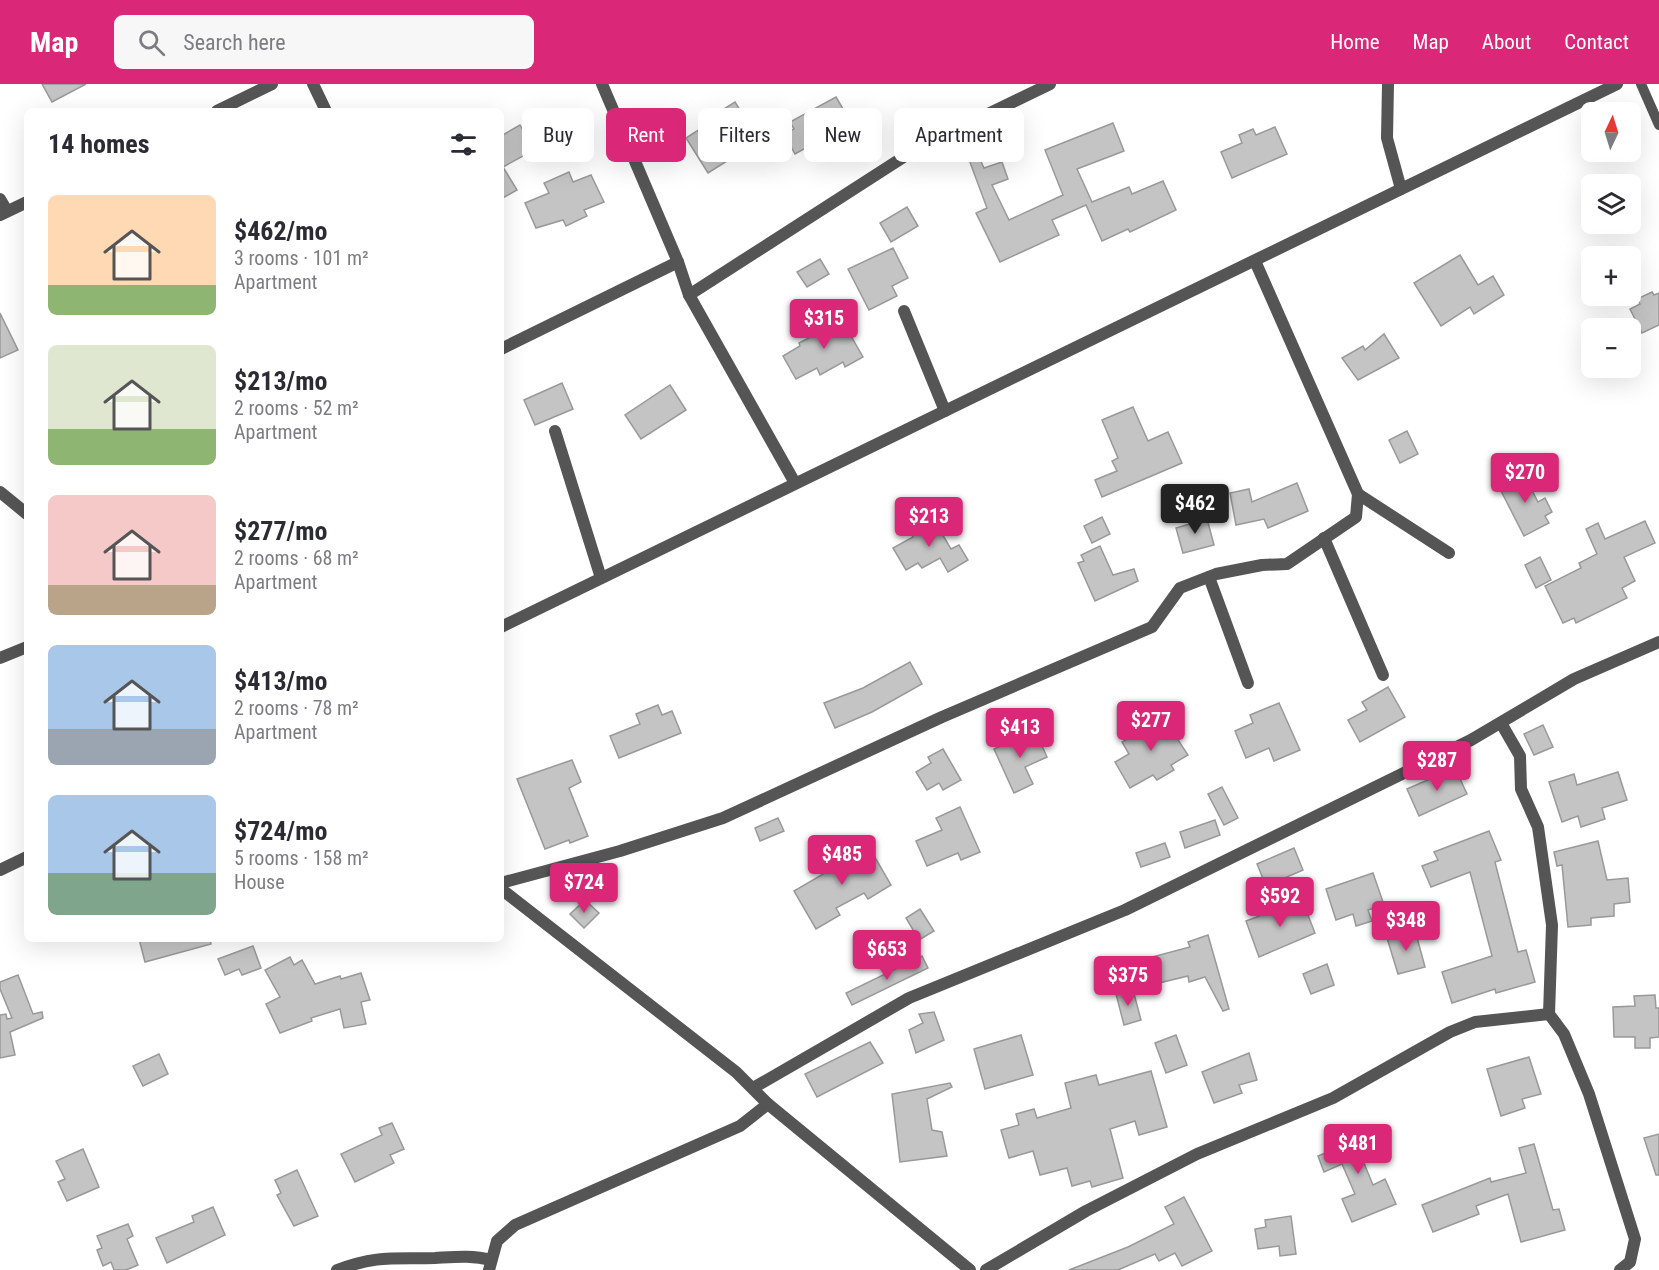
<!DOCTYPE html>
<html lang="en">
<head>
<meta charset="utf-8">
<style>
  :root { --surface:#fff; --page:#f7f7f7; --text:#2b2b33; --muted:#7c7c81; --accent:#db2777 }
  body { margin:0; font-family:"Roboto Condensed",sans-serif; background:var(--page); color:var(--text); height:100vh; display:flex; flex-direction:column; font-size:22px; white-space:nowrap }
  * { box-sizing:border-box; margin:0 }
  p { font-size:20px; color:var(--muted) }
  .icon { flex:none; width:33px; height:33px; fill:none; stroke:currentColor; stroke-width:2; stroke-linecap:round; stroke-linejoin:round }
  .map { position:relative; flex:1; overflow:hidden }
  .sheet { position:absolute; left:24px; top:24px; width:480px; height:834px; display:flex; flex-direction:column; background:var(--surface); border-radius:9px; box-shadow:0 6px 24px #0002 }
  .sheet>* { flex:none }
  .top-card { position:absolute; left:522px; top:24px; width:570px; height:54px; display:flex; gap:12px }
  .needle { width:39px; rotate:4deg }
  .controls { position:absolute; left:1581px; top:18px; display:grid; gap:12px }
  .controls a { display:grid; place-items:center; width:60px; height:60px; border-radius:9px; background:var(--surface); box-shadow:0 6px 24px #0002; font-size:30px }
  .price { position:absolute; translate:-50% -51px; padding:0 14px; border-radius:6px; background:var(--accent); color:#fff; font-size:20px; line-height:39px; filter:drop-shadow(0 2px 3px #0008) }
  .price::after { content:''; position:absolute; left:50%; top:36px; width:18px; height:14px; margin-left:-9px; background:inherit; clip-path:polygon(0 0,100% 0,50% 100%) }
  .price.on { background:#222; color:#fff }
  ul { padding:0; list-style:none }
  li { display:flex; align-items:center; gap:18px; height:150px; padding:0 24px }
  li span { display:grid; place-items:center; flex:none; width:168px; height:120px; border-radius:9px; color:#555 }
  li>.icon { margin-inline-start:auto }
  span .icon { width:72px; height:72px; fill:#fffc; stroke-width:1 }
  li b { font-size:26px }
  h2 { display:flex; justify-content:space-between; align-items:center; height:72px; padding:0 24px; font-size:26px }
  .tag { padding:0 21px; border-radius:9px; background:var(--surface); box-shadow:0 6px 24px #0002; font-size:21px; line-height:54px }
  .tag.on { background:var(--accent); color:#fff }
  header { display:flex; align-items:center; gap:36px; box-sizing:border-box; height:84px; padding:0 30px; background:var(--accent); color:#fff }
  header strong { font-size:28px }
  nav { display:flex; gap:33px; margin-inline-start:auto; font-size:21px }
  .search { width:420px; height:54px; background:var(--page); display:flex; align-items:center; gap:15px; box-sizing:border-box; padding:0 21px; border-radius:9px; color:var(--muted); font-size:22px }
  .map>svg:first-child { display:block }
  .building { fill:#c4c4c4; stroke:#999; stroke-width:1.5 }
  .lines { fill:none; stroke-linecap:round; stroke-linejoin:round }
  .service { stroke:#555; stroke-width:10 }
  .minor { stroke:#555; stroke-width:12 }
  .tertiary { stroke:#555; stroke-width:12 }
</style>
</head>
<body>
<header>
<strong>Map</strong>
<div class="search"><svg class="icon" aria-label="search" viewBox="0 0 24 24"><circle cx="10" cy="10" r="6"/><path d="M15 15l6 6"/></svg>Search here</div>
<nav><a>Home</a><a>Map</a><a>About</a><a>Contact</a></nav>
</header>
<div class="map">
<svg width="1659" height="1186" viewBox="0 0 1659 1186">
  <rect width="100%" height="100%" fill="#fff"/>
  <g class="building">
    <path d="M42,0h44l-34,18z"/>
    <path d="M836,13l16,27 -38,26 -3,-5 -16,9 -11,-20 10,-5 -4,-7z"/>
    <path d="M735,18l24,39 -51,32 -22,-35 22,-14 -2,-4z"/>
    <path d="M1113,39l11,28 -47,18 15,33 37,-15 3,7 31,-13 13,29 -46,22 -2,-3 -26,12 -16,-36 -34,15 7,15 -59,27 -24,-49 11,-5 -19,-51 9,-4 7,15 18,-6 6,17 -16,6 17,35 54,-25 -18,-45z"/>
    <path d="M520,41l14,25 -31,17 14,23 -16,9v-63z"/>
    <path d="M1275,43l12,27 -55,24 -11,-26 21,-9 -3,-8 14,-6 3,6z"/>
    <path d="M569,88l4,10 18,-7 13,27 -20,8 3,6 -21,10 -3,-6 -27,8 -11,-25 24,-10 -5,-10z"/>
    <path d="M907,123l11,19 -27,16 -11,-19z"/>
    <path d="M893,164l15,30 -16,8 5,10 -28,14 -21,-41z"/>
    <path d="M1460,171l18,30 15,-9 11,19 -30,19 -4,-7 -29,19 -27,-43z"/>
    <path d="M820,175l9,15 -22,13 -10,-15z"/>
    <path d="M1652,208l2,3 5,-2v32l-17,8 -12,-24 10,-5 -3,-5z"/>
    <path d="M0,229l18,37 -18,8z"/>
    <path d="M840,233l23,40 -18,10 -2,-5 -23,13 -3,-7 -21,11 -13,-23 17,-10 -1,-3 12,-6 -2,-3z"/>
    <path d="M1384,250l15,24 -41,22 -16,-22 21,-12 2,4z"/>
    <path d="M562,299l11,26 -38,16 -11,-25z"/>
    <path d="M670,301l16,25 -45,29 -16,-24z"/>
    <path d="M1133,323l15,34 20,-9 14,31 -80,34 -7,-17 22,-9 -5,-10 6,-3 -16,-38z"/>
    <path d="M1407,347l11,23 -18,9 -11,-23z"/>
    <path d="M1522,387l16,31 7,-4 7,14 -7,4 4,7 -25,13 -27,-53z"/>
    <path d="M1297,399l11,28 -40,17 -4,-9 -28,6 -6,-32 19,-4 3,13z"/>
    <path d="M1206,431l8,30 -31,8 -7,-25 17,-5 -1,-4z"/>
    <path d="M932,433l19,32 8,-4 9,15 -20,12 -8,-14 -18,10 -4,-5 -12,7 -13,-22 20,-11 -4,-7z"/>
    <path d="M1102,433l8,17 -18,9 -8,-17z"/>
    <path d="M1645,437l10,22 -31,14 11,24 -13,7 5,10 -51,25 -2,-5 -11,5 -18,-37 36,-18 -2,-5 18,-9 -11,-25 12,-6 7,16z"/>
    <path d="M1100,462l13,29 21,-6 4,12 -43,20 -17,-38 6,-2 -3,-6z"/>
    <path d="M1540,473l11,23 -15,8 -11,-23z"/>
    <path d="M910,578l12,22 -50,28 -37,16 -11,-25 39,-15z"/>
    <path d="M1388,603l17,30 -45,25 -12,-22 19,-10 -5,-8z"/>
    <path d="M1279,619l21,47 -26,11 -5,-13 -23,10 -11,-27 18,-8 -3,-8z"/>
    <path d="M658,621l4,10 10,-4 9,22 -62,25 -9,-22 30,-12 -4,-10z"/>
    <path d="M1159,627l29,44 -17,10 3,5 -17,10 -4,-5 -23,13 -15,-26 14,-8 -7,-12 29,-16 -4,-7z"/>
    <path d="M1543,641l10,22 -19,8 -10,-21z"/>
    <path d="M1035,646l12,27 -22,10 8,17 -19,9 -20,-44z"/>
    <path d="M943,665l18,31 -18,10 -4,-7 -12,7 -11,-18 15,-9 -3,-6z"/>
    <path d="M572,676l9,22 -12,6 19,48 -18,7 -1,-3 -24,9 -28,-70z"/>
    <path d="M1455,684l12,26 -48,22 -12,-27z"/>
    <path d="M1618,688l9,28 -25,8 3,11 -24,8 -3,-11 -16,6 -13,-40 25,-8 3,11z"/>
    <path d="M1222,703l16,31 -14,7 -16,-31z"/>
    <path d="M960,723l20,45 -19,8 -3,-7 -31,13 -11,-25 26,-11 -6,-12z"/>
    <path d="M778,734l6,13 -24,10 -5,-13z"/>
    <path d="M1215,736l5,15 -35,13 -5,-16z"/>
    <path d="M1489,747l12,29 -6,2 23,90 8,-2 9,32 -39,11 -1,-4 -43,14 -10,-31 50,-16 -22,-84 -39,15 -9,-21 16,-6 -4,-8z"/>
    <path d="M1598,757l9,39 21,-2 2,24 -16,2v12l-23,2v7l-23,2 -6,-62 -5,1 -3,-14z"/>
    <path d="M1165,759l5,14 -29,10 -5,-14z"/>
    <path d="M865,762l4,1 22,38 -23,14 -4,-6 -28,15 4,7 -24,14 -22,-38 31,-18 -2,-3z"/>
    <path d="M1294,764l9,22 -37,16 -9,-22z"/>
    <path d="M1373,789l11,32 -16,5 4,11 -16,5 -3,-12 -17,6 -10,-31z"/>
    <path d="M585,816l14,13 -15,15 -14,-14z"/>
    <path d="M1302,816l13,33 -56,24 -13,-36z"/>
    <path d="M920,825l14,22 -15,9 -13,-22z"/>
    <path d="M1415,846l10,37 -27,7 -11,-36z"/>
    <path d="M1208,851l21,74 -6,2 -18,-34 -16,5 -1,-6 -29,7 -7,-26 38,-10 -2,-5z"/>
    <path d="M139,855h71l1,5 -66,18z"/>
    <path d="M253,862l8,22 -19,7 -3,-6 -14,6 -7,-16z"/>
    <path d="M922,872l6,12 -76,37 -6,-12z"/>
    <path d="M290,873l4,8 8,-5 13,24 25,-8 1,3 20,-6 9,27 -9,2 5,22 -22,4 -4,-19 -29,9 1,3 -32,12 -14,-29 14,-7 -15,-27z"/>
    <path d="M1327,880l7,21 -23,9 -8,-20z"/>
    <path d="M18,891l15,39 9,-2 1,6 -33,14 5,23 -15,3v-43l6,-1 1,5 5,-1 -12,-29v-7z"/>
    <path d="M1133,906l8,30 -17,5 -8,-31z"/>
    <path d="M1655,911l1,13h3v29l-9,1v10h-15v-11h-21l-1,-30 22,-1 -1,-10z"/>
    <path d="M934,928l10,28 -28,13 -7,-23 14,-7 -4,-9z"/>
    <path d="M1021,951l12,40 -48,14 -11,-40z"/>
    <path d="M1176,951l11,30 -21,8 -11,-30z"/>
    <path d="M870,958l13,21 -66,34 -12,-23z"/>
    <path d="M1249,969l8,27 -18,5 3,8 -28,10 -12,-31z"/>
    <path d="M159,970l9,20 -25,12 -10,-20z"/>
    <path d="M1529,973l12,37 -19,5 3,9 -24,8 -14,-47z"/>
    <path d="M1151,987l16,56 -28,8 -4,-14 -25,8 13,49 -31,9 -2,-6 -18,5 -5,-18 -27,7 -7,-24 -24,7 -8,-28 18,-5 -3,-11 18,-5 3,9 34,-10 -6,-25 31,-8 3,10z"/>
    <path d="M950,999l2,4 -25,12 5,31 10,2 5,24 -47,6 -8,-68z"/>
    <path d="M392,1039l12,26 -14,6 4,8 -39,19 -14,-28 41,-19 -3,-7z"/>
    <path d="M1372,1046l7,18 -18,8 12,29 12,-6 11,25 -44,18 -10,-23 13,-5 -13,-30 -18,8 -6,-16 17,-7 -5,-11 16,-7 4,9z"/>
    <path d="M1659,1050v41h-3l-12,-37z"/>
    <path d="M1534,1060l19,66 6,-1 6,21 -44,12 -13,-48 -32,12 3,8 -46,18 -11,-27 68,-27 1,4 35,-9 -7,-25z"/>
    <path d="M83,1065l16,38 -32,14 -9,-19 7,-3 -9,-18z"/>
    <path d="M297,1086l21,46 -24,10 -17,-31 4,-2 -6,-13z"/>
    <path d="M1184,1113l28,54 -30,15 -7,-13 -16,8 -4,-7 -37,16h-49l59,-23 46,-23 -9,-17z"/>
    <path d="M213,1123l12,28 -58,28 -11,-25 38,-16 -2,-6z"/>
    <path d="M1291,1132l5,38 -16,2 -1,-10 -21,3 -3,-20 11,-2 -1,-7z"/>
    <path d="M128,1140l5,12 -6,3 11,26 -12,5h-12l-3,-8 -8,4 -6,-16 5,-2 -5,-12z"/>
  </g>
  <g class="lines">
    <path class="service" d="M1641,0l18,41"/>
    <g class="minor">
      <path d="M313,0l13,27"/>
      <path d="M602,0l76,178 11,33 106,188"/>
      <path d="M1388,0l-1,54 14,51"/>
      <path d="M217,27l55,-27"/>
      <path d="M0,115l7,12"/>
      <path d="M0,131l27,-13"/>
      <path d="M689,211l227,-146 134,-65"/>
      <path d="M904,227l41,100"/>
      <path d="M501,265l177,-87"/>
      <path d="M555,347l46,147"/>
      <path d="M0,408l27,22"/>
      <path d="M1358,410l91,59"/>
      <path d="M1324,454l59,137"/>
      <path d="M1209,493l39,106"/>
      <path d="M0,574l27,-11"/>
      <path d="M1501,639l19,33 1,33 17,38 14,98 -3,89 15,20 25,60 46,145 -5,23 -10,8"/>
      <path d="M501,799l119,-32 103,-33 219,-101 210,-90 28,-39 36,-14 46,-9 25,-1 69,-47 2,-23 -103,-233"/>
      <path d="M753,1004l156,-90 216,-88 346,-170 103,-61 85,-37"/>
      <path d="M768,1020l202,166"/>
      <path d="M337,1186c40,-15 57,-11 98,-12 19,-1 37,-3 56,2"/>
      <path d="M489,1186l8,-29 18,-16 225,-99 28,-22 -32,-32 -235,-183"/>
      <path d="M986,1186l100,-59 111,-57 136,-56 117,-66 25,-10 74,-8"/>
    </g>
    <g class="tertiary">
      <path d="M501,543l1116,-543"/>
      <path d="M0,786l27,-13"/>
    </g>
  </g>
</svg>
<div class="controls">
<a><svg class="needle" viewBox="-14 -14 28 28"><path d="M0-13l5 13h-10z" fill="#e53935"/><path d="M0 13l5-13h-10z" fill="#7c7c81"/></svg></a>
<a><svg class="icon" aria-label="layers" viewBox="0 0 24 24"><path d="M12 4l9 5-9 5-9-5zM3 14l9 5 9-5"/></svg></a>
<a>+</a>
<a>−</a>
</div>
<b class="price" style="left:824px;top:266px">$315</b>
<b class="price" style="left:1525px;top:420px">$270</b>
<b class="price on" style="left:1195px;top:451px">$462</b>
<b class="price" style="left:929px;top:464px">$213</b>
<b class="price" style="left:1151px;top:668px">$277</b>
<b class="price" style="left:1020px;top:675px">$413</b>
<b class="price" style="left:1437px;top:708px">$287</b>
<b class="price" style="left:842px;top:802px">$485</b>
<b class="price" style="left:584px;top:830px">$724</b>
<b class="price" style="left:1280px;top:844px">$592</b>
<b class="price" style="left:1406px;top:868px">$348</b>
<b class="price" style="left:887px;top:897px">$653</b>
<b class="price" style="left:1128px;top:923px">$375</b>
<b class="price" style="left:1358px;top:1091px">$481</b>
<div class="top-card">
<a class="tag">Buy</a>
<a class="tag on">Rent</a>
<a class="tag">Filters</a>
<a class="tag">New</a>
<a class="tag">Apartment</a>
</div>
<section class="sheet">
<h2>14 homes<svg class="icon" aria-label="filters" viewBox="0 0 24 24"><path d="M4 7h16M4 17h16"/><circle cx="9" cy="7" r="2"/><circle cx="15" cy="17" r="2"/></svg></h2>
<ul>
<li><span style="background:linear-gradient(#ffd9b3 75%,#8fb573 0)"><svg class="icon" aria-label="home" viewBox="0 0 24 24"><path d="M3 11l9-7 9 7M6 9v11h12V9"/></svg></span><div><b>$462/mo</b><p>3 rooms · 101 m²</p><p>Apartment</p></div></li>
<li><span style="background:linear-gradient(#dfe7d0 70%,#8fb573 0)"><svg class="icon" aria-label="home" viewBox="0 0 24 24"><path d="M3 11l9-7 9 7M6 9v11h12V9"/></svg></span><div><b>$213/mo</b><p>2 rooms · 52 m²</p><p>Apartment</p></div></li>
<li><span style="background:linear-gradient(#f6c9c9 75%,#b9a48a 0)"><svg class="icon" aria-label="home" viewBox="0 0 24 24"><path d="M3 11l9-7 9 7M6 9v11h12V9"/></svg></span><div><b>$277/mo</b><p>2 rooms · 68 m²</p><p>Apartment</p></div></li>
<li><span style="background:linear-gradient(#a9c7e8 70%,#9aa5b1 0)"><svg class="icon" aria-label="home" viewBox="0 0 24 24"><path d="M3 11l9-7 9 7M6 9v11h12V9"/></svg></span><div><b>$413/mo</b><p>2 rooms · 78 m²</p><p>Apartment</p></div></li>
<li><span style="background:linear-gradient(#a9c7e8 65%,#7fa58c 0)"><svg class="icon" aria-label="home" viewBox="0 0 24 24"><path d="M3 11l9-7 9 7M6 9v11h12V9"/></svg></span><div><b>$724/mo</b><p>5 rooms · 158 m²</p><p>House</p></div></li>
</ul>
</section>
</div>
</body>
</html>
